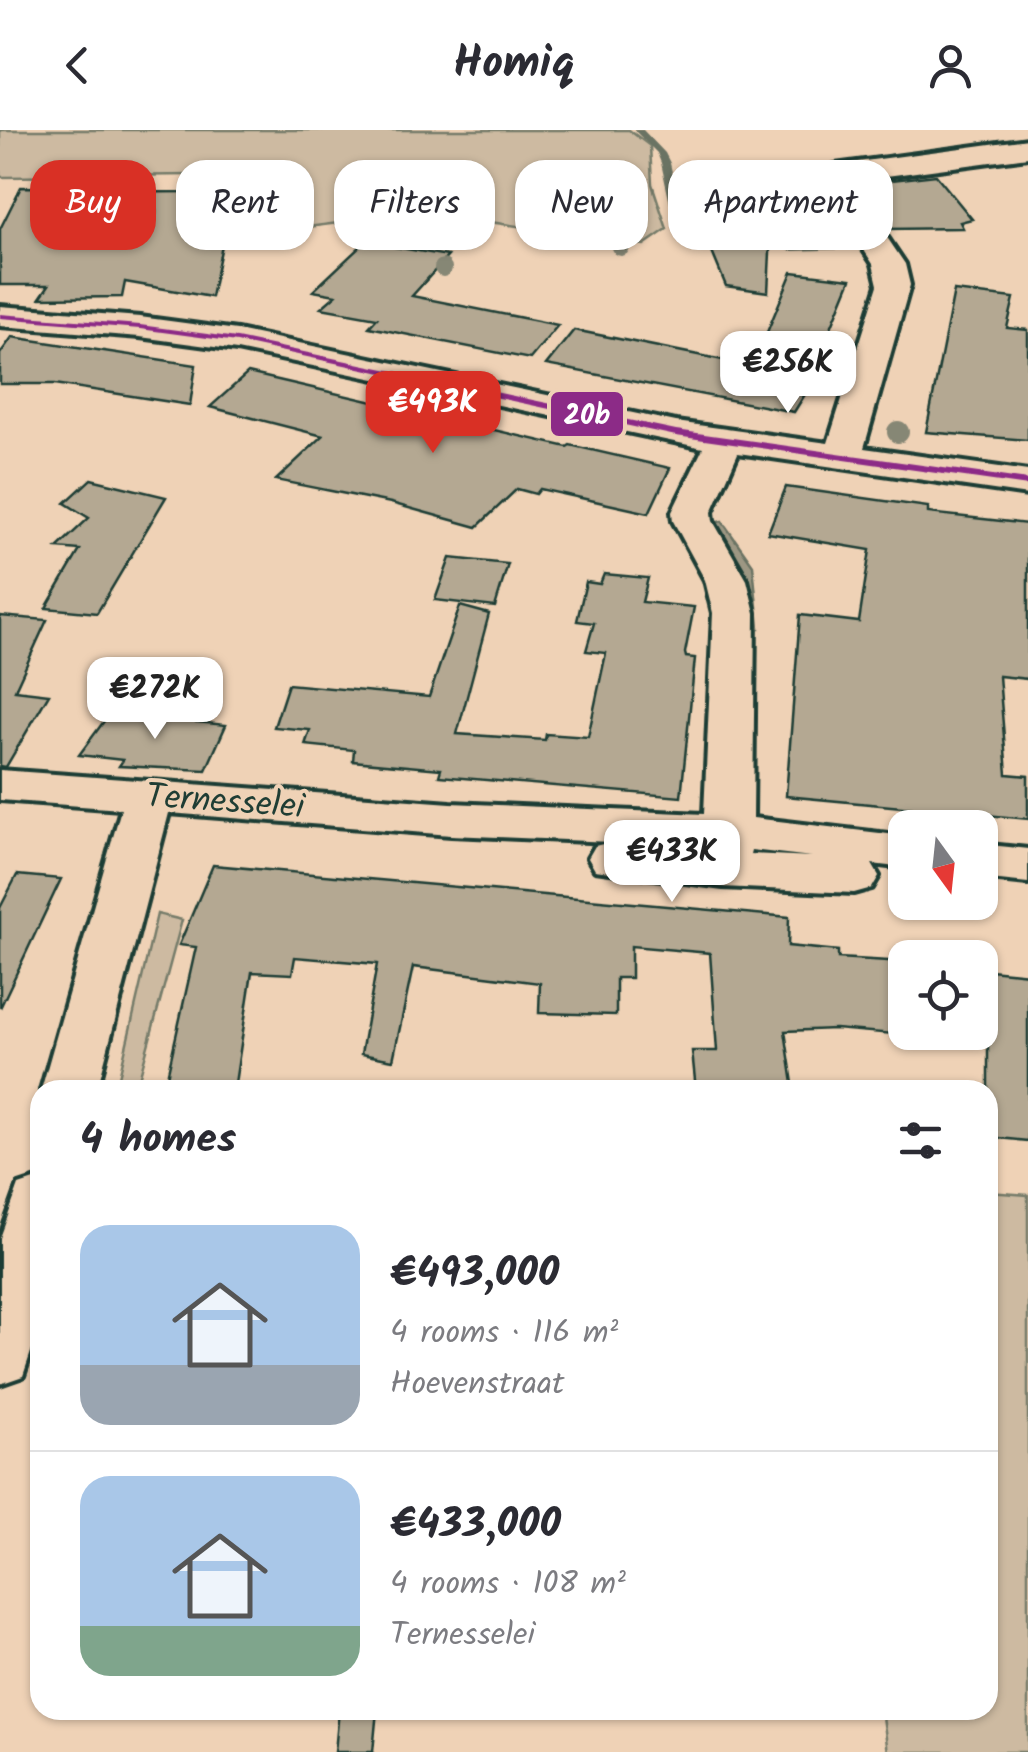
<!DOCTYPE html>
<html lang="en">
<head>
<meta charset="utf-8">
<style>
  :root { --surface:#fff; --page:#f2f2f3; --text:#2b2b33; --muted:#7c7c81; --line:#e1e1e2; --accent:#d93025 }
  body { margin:0; font-family:Kalam,sans-serif; background:var(--page); color:var(--text); height:100vh; display:flex; flex-direction:column; font-size:38px; white-space:nowrap }
  * { box-sizing:border-box; margin:0 }
  p { font-size:32px; color:var(--muted) }
  .icon { flex:none; width:55px; height:55px; fill:none; stroke:currentColor; stroke-width:2; stroke-linecap:round; stroke-linejoin:round }
  .map { position:relative; flex:1; overflow:hidden }
  .panel { position:absolute; left:30px; top:950px; width:968px; height:640px; display:flex; flex-direction:column; background:var(--surface); border-radius:30px; box-shadow:0 2px 8px #0004 }
  .panel>* { flex:none }
  .top-card { position:absolute; left:30px; top:30px; width:970px; height:90px; display:flex; gap:20px }
  .needle { width:65px; rotate:165deg }
  .fabs { position:absolute; left:888px; top:680px; display:grid; gap:20px }
  .fabs a { display:grid; place-items:center; width:110px; height:110px; border-radius:20px; background:var(--surface); box-shadow:0 2px 8px #0004; font-size:50px }
  .price { position:absolute; translate:-50% -85px; padding:0 22px; border-radius:20px; background:#fff; color:#222; font-size:32px; line-height:65px; filter:drop-shadow(0 2px 5px #0008) }
  .price::after { content:''; position:absolute; left:50%; top:60px; width:30px; height:22px; margin-left:-15px; background:inherit; clip-path:polygon(0 0,100% 0,50% 100%) }
  .price.on { background:var(--accent); color:#fff }
  ul { padding:0; list-style:none }
  li { display:flex; align-items:center; gap:30px; height:250px; padding:0 50px }
  li+li { border-top:2px solid var(--line) }
  li span { display:grid; place-items:center; flex:none; width:280px; height:200px; border-radius:30px; color:#555 }
  li>.icon { margin-inline-start:auto }
  span .icon { width:120px; height:120px; fill:#fffc; stroke-width:1 }
  li b { font-size:42px }
  h2 { display:flex; justify-content:space-between; align-items:center; height:120px; padding:0 50px; font-size:42px }
  .pill { padding:0 35px; border-radius:30px; background:var(--surface); box-shadow:0 2px 8px #0004; font-size:35px; line-height:90px }
  .pill.on { background:var(--accent); color:#fff }
  header { display:flex; justify-content:space-between; align-items:center; height:130px; padding:0 50px; background:var(--surface); font-size:45px; font-weight:600 }
  .map>svg:first-child { display:block }
  .green { fill:#cdbaa1; stroke:#767c6a; stroke-width:2.5 }
  .water { fill:#9d9783; stroke:#6b7363; stroke-width:2.5 }
  .lines { fill:none; stroke-linecap:round; stroke-linejoin:round }
  .stream { fill:#6b7363; fill-rule:evenodd }
  .building { fill:#b4a892; stroke:#1f3d34; stroke-width:2.5 }
  .minor-casing { stroke:#1f3d34; stroke-width:8 }
  .minor { fill:#efd2b6; fill-rule:evenodd }
  .bus-1-casing { stroke:#efd2b6; stroke-width:8 }
  .bus-1 { fill:#8c2b87; fill-rule:evenodd }
  .tree { fill:#868775 }
  .labels { text-anchor:middle; dominant-baseline:central; stroke-width:8; stroke-linejoin:round; paint-order:stroke }
  .street-label { font-size:35px; fill:#1f3d34; stroke:#efd2b6 }
  .line-badge { stroke:#efd2b6; stroke-width:4 }
  .badge-label { font-size:28px; text-anchor:middle; font-weight:bold; fill:#fff }
</style>
</head>
<body>
<header><svg class="icon" aria-label="back" viewBox="0 0 24 24"><path d="M15 5l-7 7 7 7"/></svg>Homiq<svg class="icon" aria-label="person" viewBox="0 0 24 24"><circle cx="12" cy="8" r="4"/><path d="M4 21q1-7 8-7t8 7"/></svg></header>
<div class="map">
<svg width="1028" height="1622" viewBox="0 0 1028 1622">
  <rect width="100%" height="100%" fill="#efd2b6"/>
  <filter id="ink" filterUnits="userSpaceOnUse"><feTurbulence type="fractalNoise" baseFrequency=".01" numOctaves="2"/><feDisplacementMap in="SourceGraphic" scale="20" xChannelSelector="R" yChannelSelector="G"/><feConvolveMatrix kernelMatrix="1 2 1 2 8 2 1 2 1" color-interpolation-filters="sRGB"/></filter>
  <g filter="url(#ink)">
    <g class="green">
      <path d="M0,0h629l21,16 2,38 15,45 -23,16 -221,-33 -131,17 2,-55 -294,3z"/>
      <path d="M157,784l25,6 -46,170h-20z"/>
      <path d="M988,1062l40,3v557h-140l-6,-42h106z"/>
    </g>
    <path class="water" d="M722,391l31,44 6,63 -14,-1 -37,-102z"/>
    <g class="lines">
      <g class="stream">
        <path d="M634,0h9l22,23 5,10 9,41 6,12 39,16v4h-6l-39,-16 -9,-16 -9,-41 -4,-10z"/>
        <path d="M753,108l38,7 63,-2 5,3 -5,3 -63,2 -41,-8v-4z"/>
      </g>
    </g>
    <g class="building">
      <path d="M822,37l-6,16 31,47 -76,2 -3,60 -42,-6 -31,-75 51,-2 -21,-37z"/>
      <path d="M936,45l36,44 -12,3 3,6 -77,1 -30,-45z"/>
      <path d="M195,49h41l-25,118 -86,-15 -3,15 -82,1 9,-13h-49v-56l21,-42 58,1 -2,5 114,-1z"/>
      <path d="M365,112l83,14 -36,40 146,29 -28,34 -161,-32 8,-9 -56,-10 15,-13 -23,-4z"/>
      <path d="M792,142l59,7 -39,95 5,1 -23,37 -248,-47 28,-35 179,36z"/>
      <path d="M954,161l60,7 -7,30 21,2v110l-102,-8z"/>
      <path d="M12,207l184,28 -6,40 -135,-21h-55v-30z"/>
      <path d="M248,243l319,74 3,-2 100,23 -21,45 -109,-24 -4,5 -19,-5 -40,38 -86,-24 -115,-23 47,-44 -113,-29z"/>
      <path d="M91,349l75,18 -69,116 -51,-5 34,-58 -23,-2 32,-30 -24,-15z"/>
      <path d="M786,357l142,20v6l100,11v155l-29,-3 8,98 21,2v43l-242,-23 14,-181 59,7 11,-72 -102,-17z"/>
      <path d="M450,428l58,6 -13,43 -60,-7z"/>
      <path d="M604,444l44,4 -6,24 52,5 -9,46 1,4 9,1 -14,139 -242,-21 2,-7 -88,-8 1,-11 -49,-5 5,-15 -36,-3 14,-43 141,13 31,-91 29,8 -32,120 88,6 1,-6 42,3 18,-84 -20,-2 8,-28 -17,-2 9,-39 14,2z"/>
      <path d="M0,486l47,4 -32,70 34,4 -43,73 -6,-1z"/>
      <path d="M110,583l116,12 -20,45 -87,-4 4,-6 -44,-5z"/>
      <path d="M213,735l576,52 -1,29 50,5v7l67,4v73l-70,-6 -50,2 9,59h-98l-4,-39h25l-7,-98 -79,-7v32h-15v37l-77,-2 1,-30 -127,-16 -20,93 -32,-6 16,-90 -82,-7 -3,17 -40,-2 -18,118h-70l32,-143 -17,-2z"/>
      <path d="M17,745l44,4 -61,129v-100z"/>
      <path d="M980,839l48,5v167l-40,-4v-95h-8z"/>
      <path d="M339,1580h38l-4,42h-38z"/>
    </g>
    <g class="lines">
      <g class="minor-casing">
        <g id="minor">
          <path d="M1028,9v18l-179,24 56,83 5,21 -46,163 164,23v24l-290,-42 -26,59 1,9 34,59 8,33 -2,205 152,18v32l-33,-4 7,12 -7,12 -18,5 -131,-6 -128,-17 -7,-12 7,-12 16,-4 -160,-7 -282,-22 -72,277h-56l80,-281 -121,-9v-30l451,33 253,11 9,-201 -8,-33 -32,-59 -1,-9 31,-64 -466,-98 -97,-13 -140,-11v-20l140,11 97,13 439,92 152,21 50,-158 -5,-21 -54,-83 6,-13 10,-3zM621,712l81,4 -1,5zM751,720l61,7 -62,-3z"/>
          <path d="M980,714l48,5v34l-48,-5z"/>
          <path d="M40,1048v147l-17,51 -23,8v-146l19,-53z"/>
        </g>
      </g>
      <use href="#minor" class="minor"/>
      <g class="bus-1-casing">
        <path id="bus-1" d="M0,184l140,11 97,13 439,92 352,50v6l-352,-50 -439,-94 -97,-13 -140,-11z"/>
      </g>
      <use href="#bus-1" class="bus-1"/>
    </g>
    <g class="tree">
      <circle cx="91" cy="62" r="9"/>
      <circle cx="149" cy="82" r="9"/>
      <circle cx="105" cy="109" r="9"/>
      <circle cx="621" cy="117" r="9"/>
      <circle cx="443" cy="138" r="9"/>
      <circle cx="898" cy="302" r="11"/>
    </g>
  </g>
  <g class="labels">
    <g class="street-label">
      <text transform="translate(225 673) rotate(4)">Ternesselei</text>
    </g>
  </g>
  <rect class="line-badge" x="549" y="260" width="76" height="48" rx="10" fill="#8c2b87"/>
  <g class="badge-label">
    <text x="587" y="294">20b</text>
  </g>
</svg>
<div class="fabs">
<a><svg class="needle" viewBox="-14 -14 28 28"><path d="M0-13l5 13h-10z" fill="#e53935"/><path d="M0 13l5-13h-10z" fill="#7c7c81"/></svg></a>
<a><svg class="icon" aria-label="locate" viewBox="0 0 24 24"><circle cx="12" cy="12" r="6"/><path d="M12 2v4M12 18v4M2 12h4M18 12h4"/></svg></a>
</div>
<b class="price" style="left:788px;top:286px">€256K</b>
<b class="price on" style="left:433px;top:326px">€493K</b>
<b class="price" style="left:155px;top:612px">€272K</b>
<b class="price" style="left:672px;top:775px">€433K</b>
<div class="top-card">
<a class="pill on">Buy</a>
<a class="pill">Rent</a>
<a class="pill">Filters</a>
<a class="pill">New</a>
<a class="pill">Apartment</a>
</div>
<section class="panel">
<h2>4 homes<svg class="icon" aria-label="filters" viewBox="0 0 24 24"><path d="M4 7h16M4 17h16"/><circle cx="9" cy="7" r="2"/><circle cx="15" cy="17" r="2"/></svg></h2>
<ul>
<li><span style="background:linear-gradient(#a9c7e8 70%,#9aa5b1 0)"><svg class="icon" aria-label="home" viewBox="0 0 24 24"><path d="M3 11l9-7 9 7M6 9v11h12V9"/></svg></span><div><b>€493,000</b><p>4 rooms · 116 m²</p><p>Hoevenstraat</p></div></li>
<li><span style="background:linear-gradient(#a9c7e8 75%,#7fa58c 0)"><svg class="icon" aria-label="home" viewBox="0 0 24 24"><path d="M3 11l9-7 9 7M6 9v11h12V9"/></svg></span><div><b>€433,000</b><p>4 rooms · 108 m²</p><p>Ternesselei</p></div></li>
</ul>
</section>
</div>
</body>
</html>
